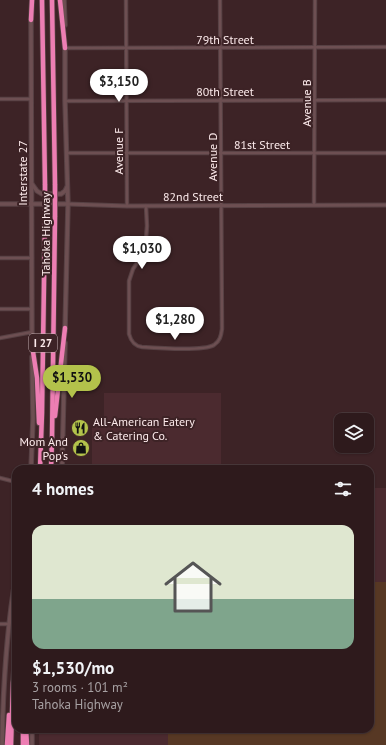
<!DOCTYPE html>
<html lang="en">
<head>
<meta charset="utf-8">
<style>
  :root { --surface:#2e1a1c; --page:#3a2729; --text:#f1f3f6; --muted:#a7a1a3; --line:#49383b; --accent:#b3c24b }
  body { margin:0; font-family:"PT Sans",sans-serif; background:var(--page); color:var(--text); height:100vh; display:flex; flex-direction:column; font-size:15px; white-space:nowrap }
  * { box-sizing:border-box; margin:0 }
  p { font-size:13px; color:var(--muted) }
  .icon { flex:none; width:22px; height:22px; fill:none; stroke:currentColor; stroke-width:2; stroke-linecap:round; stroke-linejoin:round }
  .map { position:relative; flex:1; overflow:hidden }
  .panel { position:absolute; left:12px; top:465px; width:362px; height:268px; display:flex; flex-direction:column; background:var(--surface); border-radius:12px; box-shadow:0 1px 3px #0004,0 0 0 1px var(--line) }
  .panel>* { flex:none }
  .buttons { position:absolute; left:334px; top:413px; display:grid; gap:8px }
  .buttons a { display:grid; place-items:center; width:40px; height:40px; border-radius:8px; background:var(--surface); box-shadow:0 1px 3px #0004,0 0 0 1px var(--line); font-size:20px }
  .price { position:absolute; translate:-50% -34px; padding:0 9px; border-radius:14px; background:#fff; color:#222; font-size:13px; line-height:26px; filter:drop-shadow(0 1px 2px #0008) }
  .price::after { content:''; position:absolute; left:50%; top:24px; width:12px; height:9px; margin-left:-6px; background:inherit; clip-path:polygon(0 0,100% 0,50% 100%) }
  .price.on { background:var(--accent); color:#111 }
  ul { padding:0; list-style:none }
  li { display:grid; align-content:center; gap:8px; height:212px; padding:0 20px }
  li span { display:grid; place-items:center; height:124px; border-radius:12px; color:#555 }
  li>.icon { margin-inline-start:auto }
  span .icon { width:72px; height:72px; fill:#fffc; stroke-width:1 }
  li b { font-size:17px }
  h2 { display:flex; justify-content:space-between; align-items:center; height:48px; padding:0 20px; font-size:17px }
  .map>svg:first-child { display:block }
  .built { fill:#4b2a2f }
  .green { fill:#573824 }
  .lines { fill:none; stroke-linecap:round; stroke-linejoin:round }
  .minor-casing { stroke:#574144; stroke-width:4.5 }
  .tertiary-casing { stroke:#574144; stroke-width:5 }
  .secondary-casing { stroke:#574144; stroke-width:5.5 }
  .motorway-casing { stroke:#574144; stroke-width:6 }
  .minor { stroke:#6d4f52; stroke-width:2.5 }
  .tertiary { stroke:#6d4f52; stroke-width:3 }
  .secondary { stroke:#6d4f52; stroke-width:3.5 }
  .motorway { stroke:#ed7eb3; stroke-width:4.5 }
  .motorway-bridge-casing { stroke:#574144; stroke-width:6; stroke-linecap:butt }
  .motorway-bridge { stroke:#ed7eb3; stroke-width:4.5 }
  .labels { text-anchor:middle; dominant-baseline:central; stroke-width:4; stroke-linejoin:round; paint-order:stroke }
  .shield { fill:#3d2326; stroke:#c3afb1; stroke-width:1 }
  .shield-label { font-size:11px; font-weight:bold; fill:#fdebec }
  .street-label { font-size:12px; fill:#fdebec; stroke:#3d2326 }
  .poi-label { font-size:12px; fill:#fdebec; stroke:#3d2326; text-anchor:start }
</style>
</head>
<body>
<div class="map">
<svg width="386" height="745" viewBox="0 0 386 745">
  <rect width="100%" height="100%" fill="#3d2326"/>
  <g class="built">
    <path d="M104,393h117v76h-129v-45h12z"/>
    <rect x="370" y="488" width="16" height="95"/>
    <rect x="39" y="729" width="130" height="16"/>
  </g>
  <path class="green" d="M370,582h16v163h-218v-16h202z"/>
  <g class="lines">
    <g class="minor-casing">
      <g id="minor">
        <path d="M126,0l1,206"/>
        <path d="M65,48l321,-1"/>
        <path d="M0,99h31"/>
        <path d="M65,101l321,-1"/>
        <path d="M67,153h319"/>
        <path d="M314,205l1,-205"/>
        <path d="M146,206l1,20 -2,25 -12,18 -4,12v53c2,7 5,12 13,13 14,1 62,4 72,-2 6,-4 7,-9 8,-16l-2,-329"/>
        <path d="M0,258h32"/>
        <path d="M0,309h32"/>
        <path d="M0,338l32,-6"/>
        <path d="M0,478l16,4"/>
        <path d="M0,624h8"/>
      </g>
    </g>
    <g class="tertiary-casing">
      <path id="tertiary" d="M68,204l59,2 259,-1"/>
    </g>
    <g class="secondary-casing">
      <g id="secondary">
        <path d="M64,0l1,25"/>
        <path d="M31,19l1,328"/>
        <path d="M65,47v54l3,103 -3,127"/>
        <path d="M32,184l5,7 5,3h19l4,-3 2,-4"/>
        <path d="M0,204h68"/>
        <path d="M31,469l2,-50 -1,-62"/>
        <path d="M62,469l3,-126"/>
        <path d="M2,745c1,-57 4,-113 14,-170"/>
        <path d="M32,745v-16"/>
      </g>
    </g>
    <g class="motorway-casing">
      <g id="motorway">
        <path d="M42,0l3,185"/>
        <path d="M52,0l3,185"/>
        <path d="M60,0l5,48"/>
        <path d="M31,20l1,-20"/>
        <path d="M32,345l5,33 2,45"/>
        <path d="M55,416l10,-88"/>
        <path d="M40,469l2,-56 3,-197"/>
        <path d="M51,469l1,-29 3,-224"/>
        <path d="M23,729v16"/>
        <path d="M26,729l1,16"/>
        <path d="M7,745l2,-30"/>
        <path d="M11,745l2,-62 3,-38"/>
      </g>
    </g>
    <use href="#minor" class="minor"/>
    <use href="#tertiary" class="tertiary"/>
    <use href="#secondary" class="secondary"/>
    <use href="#motorway" class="motorway"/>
    <g class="motorway-bridge-casing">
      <g id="motorway-bridge">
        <path d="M55,185v31"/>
        <path d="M45,216v-31"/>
      </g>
    </g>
    <use href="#motorway-bridge" class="motorway-bridge"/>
  </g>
  <defs>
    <g id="restaurant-disc" transform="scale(0.9)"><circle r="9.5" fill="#b3c24b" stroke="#3d2326"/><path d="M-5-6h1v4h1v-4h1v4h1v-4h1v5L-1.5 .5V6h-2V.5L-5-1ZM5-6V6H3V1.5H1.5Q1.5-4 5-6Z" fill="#111"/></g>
    <g id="shop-disc" transform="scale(0.9)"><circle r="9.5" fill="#b3c24b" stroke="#3d2326"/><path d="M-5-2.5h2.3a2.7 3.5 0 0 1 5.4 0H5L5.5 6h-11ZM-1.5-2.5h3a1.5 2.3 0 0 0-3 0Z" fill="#111"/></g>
  </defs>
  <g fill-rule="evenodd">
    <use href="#restaurant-disc" x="80" y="428"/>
    <use href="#shop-disc" x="81" y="448"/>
  </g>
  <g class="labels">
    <rect class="shield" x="29" y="334" width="28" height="18" rx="3"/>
    <g class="shield-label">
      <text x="43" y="343">I 27</text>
    </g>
    <g class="street-label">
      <text x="225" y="39">79th Street</text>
      <text x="225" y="91">80th Street</text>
      <text transform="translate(306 103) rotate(-90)">Avenue B</text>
      <text x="262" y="144">81st Street</text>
      <text transform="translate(118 151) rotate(-90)">Avenue F</text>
      <text transform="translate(212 157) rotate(-90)">Avenue D</text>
      <text transform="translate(22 173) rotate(-90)">Interstate 27</text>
      <text x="193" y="196">82nd Street</text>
      <text transform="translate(45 234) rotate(-90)">Tahoka Highway</text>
    </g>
    <g class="poi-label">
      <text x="93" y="421">All-American Eatery<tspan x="93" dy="14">&amp; Catering Co.</tspan></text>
      <text x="68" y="441" text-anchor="end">Mom And<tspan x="68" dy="14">Pop's</tspan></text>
    </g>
  </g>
</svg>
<div class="buttons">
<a><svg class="icon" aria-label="layers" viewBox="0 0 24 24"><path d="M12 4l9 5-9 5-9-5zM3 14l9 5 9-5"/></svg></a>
</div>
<b class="price" style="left:119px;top:103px">$3,150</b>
<b class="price" style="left:142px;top:270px">$1,030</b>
<b class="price" style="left:175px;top:341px">$1,280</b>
<b class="price on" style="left:72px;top:399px">$1,530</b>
<section class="panel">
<h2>4 homes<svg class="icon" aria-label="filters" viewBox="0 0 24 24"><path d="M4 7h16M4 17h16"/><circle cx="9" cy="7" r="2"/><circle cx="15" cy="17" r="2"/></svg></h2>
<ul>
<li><span style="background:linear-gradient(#dfe7d0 60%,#7fa58c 0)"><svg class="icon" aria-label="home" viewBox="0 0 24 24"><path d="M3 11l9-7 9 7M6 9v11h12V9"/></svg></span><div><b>$1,530/mo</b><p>3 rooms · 101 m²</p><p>Tahoka Highway</p></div></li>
</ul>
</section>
</div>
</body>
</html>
